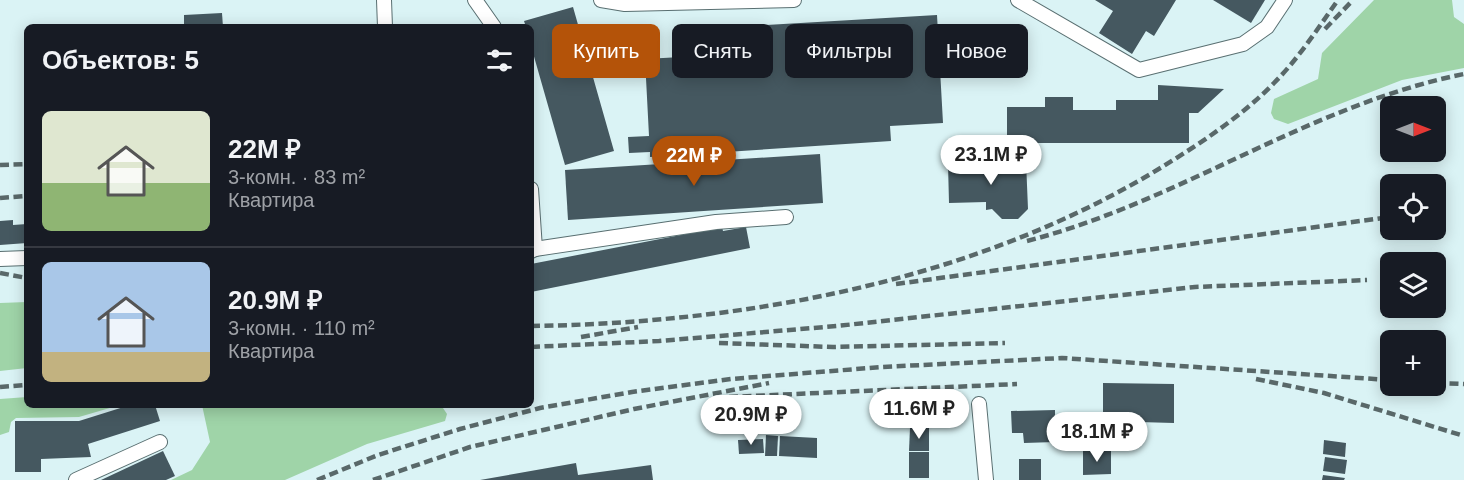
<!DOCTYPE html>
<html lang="ru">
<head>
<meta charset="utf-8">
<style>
  :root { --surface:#171b24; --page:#242831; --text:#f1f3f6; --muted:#9ea1a6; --line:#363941; --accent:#b45309 }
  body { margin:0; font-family:Arial,sans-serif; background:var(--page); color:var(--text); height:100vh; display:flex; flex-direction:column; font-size:22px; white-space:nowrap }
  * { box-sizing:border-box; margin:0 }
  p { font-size:20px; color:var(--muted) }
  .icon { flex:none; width:33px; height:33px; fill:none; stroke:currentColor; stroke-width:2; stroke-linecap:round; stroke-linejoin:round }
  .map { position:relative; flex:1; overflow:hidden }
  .drawer { position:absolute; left:24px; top:24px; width:510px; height:384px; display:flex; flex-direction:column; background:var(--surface); border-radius:9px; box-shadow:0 3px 15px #0003 }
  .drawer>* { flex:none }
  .guide { position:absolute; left:552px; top:24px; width:570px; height:54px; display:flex; gap:12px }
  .needle { width:39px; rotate:90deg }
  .tools { position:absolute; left:1380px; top:96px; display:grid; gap:12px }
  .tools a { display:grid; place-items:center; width:66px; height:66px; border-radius:9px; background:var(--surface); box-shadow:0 3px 15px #0003; font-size:30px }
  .price { position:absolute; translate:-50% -51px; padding:0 14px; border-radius:21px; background:#fff; color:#222; font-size:20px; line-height:39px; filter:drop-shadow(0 2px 3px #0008) }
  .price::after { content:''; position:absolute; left:50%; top:36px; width:18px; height:14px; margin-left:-9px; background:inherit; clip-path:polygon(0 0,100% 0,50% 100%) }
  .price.current { background:var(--accent); color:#fff }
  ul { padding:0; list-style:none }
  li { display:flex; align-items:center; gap:18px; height:150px; padding:0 18px }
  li+li { border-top:2px solid var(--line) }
  li span { display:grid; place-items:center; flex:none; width:168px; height:120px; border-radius:9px; color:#555 }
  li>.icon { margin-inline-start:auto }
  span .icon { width:72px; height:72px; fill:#fffc; stroke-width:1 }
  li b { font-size:26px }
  h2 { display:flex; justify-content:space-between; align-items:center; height:72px; padding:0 18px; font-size:26px }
  .pill { padding:0 21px; border-radius:9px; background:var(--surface); box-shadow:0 3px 15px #0003; font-size:21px; line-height:54px }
  .pill.current { background:var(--accent); color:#fff }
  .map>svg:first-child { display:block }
  .green { fill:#9fd4a8 }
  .building { fill:#455860 }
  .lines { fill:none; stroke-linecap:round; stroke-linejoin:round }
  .lane-casing { stroke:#596f71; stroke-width:16 }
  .lane { stroke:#fff; stroke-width:14 }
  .rail { stroke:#596869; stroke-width:4.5; stroke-dasharray:9 4.5; stroke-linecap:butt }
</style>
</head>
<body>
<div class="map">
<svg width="1464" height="480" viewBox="0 0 1464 480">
  <rect width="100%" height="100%" fill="#daf3f5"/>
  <g class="green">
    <path d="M1374,0h78l2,17 10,7v44l-62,12 -114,44 -14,-5 -3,-6 3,-14 44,-20 4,-26z"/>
    <path d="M27,302v66l-27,3v-68z"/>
    <path d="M27,397v8h93l-41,12 -63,1 -5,4 -2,10 -9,3v-36z"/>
    <path d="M202,405h239l6,9 -2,7 -78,23 -82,36h-114l21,-10 18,-28z"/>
  </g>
  <g class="building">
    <path d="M1095,0h81l-22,36 -8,-5 -14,23 -33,-21 14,-22z"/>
    <path d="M1213,0h52l-14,23z"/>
    <path d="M573,7l41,144 -49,14 -34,-119v-19h-5l-2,-6z"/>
    <path d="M222,13l1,14h-39v-12z"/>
    <path d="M937,15l6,108 -53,3 1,15 -241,16v-5l-21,1 -1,-16 21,-1 -4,-77 54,-3 -2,-27z"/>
    <path d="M1158,85l66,4 -26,24h-9v30h-182v-36h38v-10h28v13h43v-10h42z"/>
    <path d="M820,154l3,49 -255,17 -3,-50z"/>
    <path d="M1026,161l2,48 -10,10h-16l-10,-10 -6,1v-8l-37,1 -1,-39z"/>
    <path d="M13,220v5l14,-1v19l-27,2v-24z"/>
    <path d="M722,227l1,4 23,-4 4,21 -219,44v-28z"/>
    <path d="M1103,383l71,1v39l-71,-2z"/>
    <path d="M130,405h25l5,16 -72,23 3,13 -50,2v13h-26v-51h64z"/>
    <path d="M1055,410v32l-31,1 -1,-10h-11l-1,-22z"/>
    <path d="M910,428h19v23h-20z"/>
    <path d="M766,435l12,1 -1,20h-12z"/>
    <path d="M780,436l37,2v20l-38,-2z"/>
    <path d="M763,439l1,14 -25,1 -1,-14z"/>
    <path d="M1324,440l22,3 -1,14 -22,-3z"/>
    <path d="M163,451l12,25 -9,4h-65z"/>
    <path d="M1083,451h28v23l-28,1z"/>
    <rect x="909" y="452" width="20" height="26"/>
    <path d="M1325,457l22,3 -2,14 -22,-3z"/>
    <rect x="1019" y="459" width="22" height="21"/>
    <path d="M576,463l2,12 73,-10 2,15h-173z"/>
    <path d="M1323,475l22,3 -1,2h-22z"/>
  </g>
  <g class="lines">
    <g class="lane-casing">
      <g id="lane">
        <path d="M384,0l1,27"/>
        <path d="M475,0l19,27"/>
        <path d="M601,0l24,4 169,-4"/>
        <path d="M1018,0l121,70 104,-26 24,-17 18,-27"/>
        <path d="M531,189l4,60 -4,2"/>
        <path d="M535,249l181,-27 70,-5"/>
        <path d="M0,259l27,-1"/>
        <path d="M979,404l7,76"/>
        <path d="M76,480l84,-38"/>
      </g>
    </g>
    <use href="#lane" class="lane"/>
    <g class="rail">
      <path d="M1325,29l28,-29"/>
      <path d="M0,165l27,-1"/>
      <path d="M0,198l27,-2"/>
      <path d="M1027,241c152,-39 282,-136 437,-167"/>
      <path d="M0,273l27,5"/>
      <path d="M896,284l494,-67"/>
      <path d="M531,326c216,-3 445,-45 631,-159 39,-24 80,-51 112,-84 25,-25 44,-55 64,-83"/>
      <path d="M581,337l57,-10"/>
      <path d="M719,343l114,4 172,-4"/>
      <path d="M531,347l128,-6 178,-15 358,-39 172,-7"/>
      <path d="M1256,379l68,14 140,43"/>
      <path d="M1436,383l28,1"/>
      <path d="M0,387l27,-2"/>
      <path d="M729,397l288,-13"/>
      <path d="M317,480l61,-25 82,-26 80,-21 92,-16 99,-13 151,-12 180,-9 328,22"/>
      <path d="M373,480l97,-33 164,-38 135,-26"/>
    </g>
  </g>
</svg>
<div class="tools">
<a><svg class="needle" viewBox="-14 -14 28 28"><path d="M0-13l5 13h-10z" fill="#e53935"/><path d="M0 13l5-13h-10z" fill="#9ea1a6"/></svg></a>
<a><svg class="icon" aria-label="locate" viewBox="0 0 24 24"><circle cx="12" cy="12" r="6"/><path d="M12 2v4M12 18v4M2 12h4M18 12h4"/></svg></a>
<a><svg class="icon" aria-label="layers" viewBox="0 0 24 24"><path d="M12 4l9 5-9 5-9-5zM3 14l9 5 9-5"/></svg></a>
<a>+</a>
</div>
<b class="price" style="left:991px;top:186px">23.1M ₽</b>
<b class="price current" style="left:694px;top:187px">22M ₽</b>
<b class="price" style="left:919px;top:440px">11.6M ₽</b>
<b class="price" style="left:751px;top:446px">20.9M ₽</b>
<b class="price" style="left:1097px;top:463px">18.1M ₽</b>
<div class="guide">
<a class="pill current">Купить</a>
<a class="pill">Снять</a>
<a class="pill">Фильтры</a>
<a class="pill">Новое</a>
</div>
<section class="drawer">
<h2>Объектов: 5<svg class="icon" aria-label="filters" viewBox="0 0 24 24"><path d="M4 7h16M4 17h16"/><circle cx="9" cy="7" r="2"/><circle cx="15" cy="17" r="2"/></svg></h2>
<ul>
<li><span style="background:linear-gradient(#dfe7d0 60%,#8fb573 0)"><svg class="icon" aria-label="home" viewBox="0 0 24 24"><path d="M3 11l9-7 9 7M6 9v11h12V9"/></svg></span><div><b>22M ₽</b><p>3-комн. · 83 m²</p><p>Квартира</p></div></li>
<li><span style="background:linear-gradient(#a9c7e8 75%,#c2b280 0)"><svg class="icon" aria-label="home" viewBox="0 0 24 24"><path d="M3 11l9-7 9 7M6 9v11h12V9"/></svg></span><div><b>20.9M ₽</b><p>3-комн. · 110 m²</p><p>Квартира</p></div></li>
</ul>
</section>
</div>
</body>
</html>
